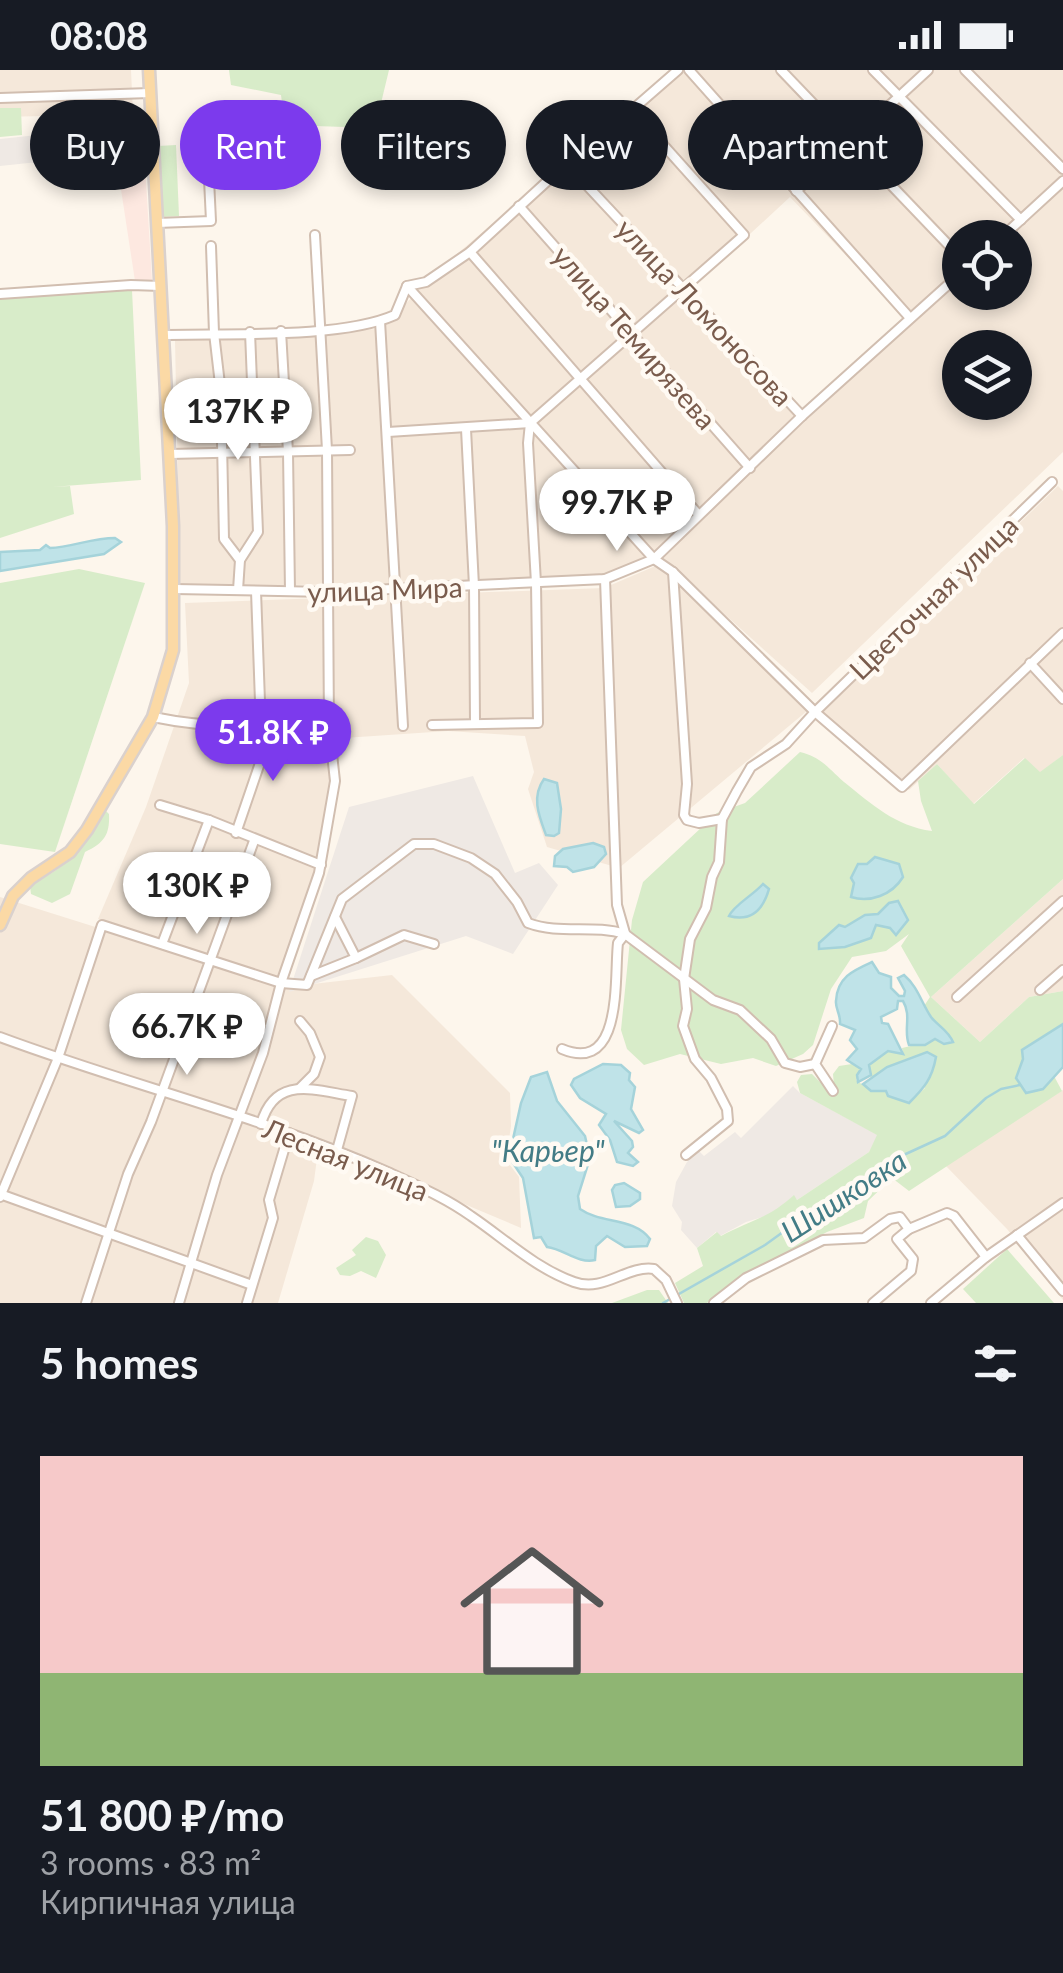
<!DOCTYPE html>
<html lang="en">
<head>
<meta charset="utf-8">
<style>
  :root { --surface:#171b24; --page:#20242c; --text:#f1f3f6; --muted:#9ea1a6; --line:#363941; --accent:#7c3aed }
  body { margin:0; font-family:Lato,sans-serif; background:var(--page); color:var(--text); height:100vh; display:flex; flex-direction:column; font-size:38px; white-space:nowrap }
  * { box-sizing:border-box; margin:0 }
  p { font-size:32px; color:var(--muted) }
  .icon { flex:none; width:55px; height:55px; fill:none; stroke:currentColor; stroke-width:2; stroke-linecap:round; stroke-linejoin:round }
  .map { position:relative; height:1233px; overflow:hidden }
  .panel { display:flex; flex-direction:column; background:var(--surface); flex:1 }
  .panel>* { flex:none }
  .top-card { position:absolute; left:30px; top:30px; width:1005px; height:90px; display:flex; gap:20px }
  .buttons { position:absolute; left:942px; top:150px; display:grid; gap:20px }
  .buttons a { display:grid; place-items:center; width:90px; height:90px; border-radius:50%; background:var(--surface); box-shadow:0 5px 15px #0003; font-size:50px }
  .price { position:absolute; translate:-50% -85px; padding:0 22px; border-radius:35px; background:#fff; color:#222; font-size:32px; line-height:65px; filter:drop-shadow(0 2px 5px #0008) }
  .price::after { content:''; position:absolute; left:50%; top:60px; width:30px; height:22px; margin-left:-15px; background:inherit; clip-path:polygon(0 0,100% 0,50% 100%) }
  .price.current { background:var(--accent); color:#fff }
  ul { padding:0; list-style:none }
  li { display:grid; align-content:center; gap:20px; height:530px; padding:0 40px }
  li+li { border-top:2px solid var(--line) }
  li span { display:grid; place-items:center; height:310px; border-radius:0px; color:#555 }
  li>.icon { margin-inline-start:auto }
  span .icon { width:180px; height:180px; fill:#fffc; stroke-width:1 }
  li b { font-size:42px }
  h2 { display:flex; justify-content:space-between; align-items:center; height:120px; padding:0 40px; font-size:42px }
  .chip { padding:0 35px; border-radius:45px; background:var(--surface); box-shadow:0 5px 15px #0003; font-size:35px; line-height:90px }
  .chip.current { background:var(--accent); color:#fff }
  .status { display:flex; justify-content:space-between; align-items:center; height:70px; padding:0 50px; background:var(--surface); direction:ltr }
  .status svg { height:28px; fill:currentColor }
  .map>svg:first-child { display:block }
  .residential { fill:#f5e8da; fill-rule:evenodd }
  .commercial { fill:#fde8e0 }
  .industrial { fill:#efe9e4 }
  .green { fill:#d8ecc9 }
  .water { fill:#bfe3e8; stroke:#a5d3da; stroke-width:2.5 }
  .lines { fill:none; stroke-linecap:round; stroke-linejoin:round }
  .stream { stroke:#a5d3da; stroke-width:2.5 }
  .minor-casing { stroke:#d1beb0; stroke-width:12 }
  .major-casing { stroke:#dad1cd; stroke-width:15 }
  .minor { stroke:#fff; stroke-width:8 }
  .major { stroke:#fbd9a5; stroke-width:10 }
  .labels { text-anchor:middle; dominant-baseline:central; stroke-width:9; stroke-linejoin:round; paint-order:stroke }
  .street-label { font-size:28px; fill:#7a5c4d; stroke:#fffaf3 }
  .water-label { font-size:30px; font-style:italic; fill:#437c86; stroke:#fffaf3 }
</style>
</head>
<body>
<div class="status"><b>08:08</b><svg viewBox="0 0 49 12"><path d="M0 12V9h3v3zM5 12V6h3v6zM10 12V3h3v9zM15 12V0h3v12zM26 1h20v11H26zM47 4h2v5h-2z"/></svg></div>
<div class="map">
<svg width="1063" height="1233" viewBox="0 0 1063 1233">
  <rect width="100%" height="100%" fill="#fdf6ec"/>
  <g class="residential">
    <path d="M0,0h131l2,44 -133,3z"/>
    <path d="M672,0h391v107l-67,60 -36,1v31l-54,49 -116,-121 -106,98 113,120 -144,141 -242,-272 32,-18z"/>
    <path d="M1063,115v267l-251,241 -152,-137 300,-278v14h55v-54l-10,-1zM960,278h55v54h-55z"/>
    <path d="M414,225l235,261 -46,21 -204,8 -15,-259z"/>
    <path d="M378,259l15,255 -213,2 -5,-246z"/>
    <path d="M1058,416l5,5v264l-23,18 -16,-15 -51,46 -36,-40 -28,26 -87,-77z"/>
    <path d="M660,494l147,147 -188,157 -72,-21 -19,-58 6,-17 -9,-36 -77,-5 -104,7 -30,134 -35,109 -181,-62 48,-112 43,-124 -4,-80 419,-15z"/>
    <path d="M1063,809v112l-34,6 -49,45 -49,-45z"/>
    <path d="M0,827l286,90 106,-12 118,118 1,33 -5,34 13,17 2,51 -202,-85 -5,38 -36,122h-278z"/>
    <path d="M1063,1020v210l-56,-71 -62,-64z"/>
  </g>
  <path class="commercial" d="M111,54h10l3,23 21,18 7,116h-17z"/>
  <g class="industrial">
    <path d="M102,58l3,27 -105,11v-27z"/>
    <path d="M473,706l42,97 24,-10 19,22 -45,69 -47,-18 -177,56 60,-185z"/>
    <path d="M793,1016l7,7 78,42 -9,17 -72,48 -4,-4 -18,17 -29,9 -26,14 -4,-4 -19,16 -16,-18 1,-8 -10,-16 4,-24 11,-20 12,-11 5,5 31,-24 6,6z"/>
  </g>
  <g class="green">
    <path d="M229,0h160l-14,58 -90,-3 -4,-30 -50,-10z"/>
    <path d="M0,38h21l1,27 -22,2z"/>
    <path d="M176,75l3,71 -18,1 -3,-71z"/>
    <path d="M132,220l9,190 -89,7 18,-1 4,28 -74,24v-242z"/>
    <path d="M79,499l66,14 -90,269 -55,-8v-261z"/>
    <path d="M800,682c21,5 28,16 44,30 29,23 51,44 88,49l-11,-30 -3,-20 19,-17 37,40 51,-46 15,14 23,-17v124l-132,118 49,45 49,-45 34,-6v33l-41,26 1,9 -7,19 27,11 11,-13 8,15 -153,100 -17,-13 -24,23 -4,17 -37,14 -83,43 -37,28h-23l-9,-20 28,-17 -6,-18 20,-16 4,4c29,-16 47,-17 73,-41l3,5 72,-48 8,-17 -77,-42 -3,-11 4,-7 11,-1 8,8 14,4 -1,-12 6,-8 13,-2 10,5 -6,11 15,11h15l22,12 17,-15 -19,-29 -19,8 -16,12 -2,-13 18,-15 16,3 -1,-6 22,-5 9,-23 -9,-14 6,-9 -29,-51 8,-12 -23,17 -34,6 -21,32 -18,56 -10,9 -27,12 -23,-8 -32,6 -41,-10 -36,11 -17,-16 -6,-19 11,-110 11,-38 74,-69 28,-10z"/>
    <path d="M104,739l5,5c1,21 -5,29 -24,38l-15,42 -18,9 -21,-9 -1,-8c37,-21 58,-36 74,-77z"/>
    <path d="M366,1167l12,4 8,14 -10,23 -15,-7 -11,5 -10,-1 -4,-7 20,-13 -4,-5z"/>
    <path d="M1007,1179l47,54h-78l-13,-14z"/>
    <path d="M647,1220h12l9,13h-56z"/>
  </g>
  <g class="water">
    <path d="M115,468l6,4 -17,12 -104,17v-19l40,-2 6,-5 4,3c22,-1 42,-10 65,-10z"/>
    <path d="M544,709l13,4 4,26 -2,24 -5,3 -8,-1c-7,-19 -15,-38 -2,-56z"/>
    <path d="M593,773l11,4 2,7 -12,13 -21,5 -6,-5 -13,-1 1,-10 8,-7z"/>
    <path d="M875,787l24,7 4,13c-11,18 -33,26 -52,20l3,-14 -3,-5 7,-14h9z"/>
    <path d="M763,814l6,5c-6,21 -18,33 -40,27 5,-11 23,-20 34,-32z"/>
    <path d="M898,831l10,19 -12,15 -6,-7 -14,-3 -5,13 -26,9 -26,2v-6l20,-18 6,2 20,-12 13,-1 11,-11z"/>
    <path d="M872,892l7,11 12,4v11l8,8h5l1,-5 -7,-13 6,-3c14,12 17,27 27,42 7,9 17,13 22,25l-9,2 -9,-5 -10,6h-16c-6,-15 3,-29 -6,-44h-5l-1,8 -16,8 1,6 6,1 15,30 -15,-3 -19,14 2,10 -13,7 -1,-7 4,-6 -14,-9 10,-11 -7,-9 5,-10 -15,-6c1,-9 -5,-16 -4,-23 1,-24 18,-31 36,-39z"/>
    <path d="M1063,954v43l-20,22 -17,4 -10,-15 7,-19 -1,-9z"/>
    <path d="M927,982l9,5c-4,22 -12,31 -27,46l-21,-7 -2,-5h-15l-8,-7 24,-17z"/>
    <path d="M603,994l18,1 9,8 -1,7 6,7 -4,22 12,21 -4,3 -25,-12 18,20 1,6 -5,6 10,9 -5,4 -16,-4 -7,-22 -11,-15 7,-11 -26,-16 -9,-13 3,-6z"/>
    <path d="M547,1002l10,29 28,35 5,22 -12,38 2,13c21,15 54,8 70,30l-3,7 -22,1 -18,-11 -11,10 -1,14c-17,4 -31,-11 -48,-13l-6,-10 -7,1 -11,-60 -14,-21 12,-54 10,-26z"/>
    <path d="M624,1113l16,10v6l-10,7 -14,1 -4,-17 3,-5z"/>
  </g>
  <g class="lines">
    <path class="stream" d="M663,1233l102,-58 36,-26 33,-13 63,-48 48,-22 41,-38 15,-9 19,-4"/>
    <g class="minor-casing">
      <g id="minor">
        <path d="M689,0l221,248"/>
        <path d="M781,0l179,187"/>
        <path d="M873,0l148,150"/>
        <path d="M965,0l98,99"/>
        <path d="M0,28l150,-5"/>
        <path d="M567,94l235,252"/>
        <path d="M796,121l132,-121"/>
        <path d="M519,136l231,262"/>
        <path d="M157,153l54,-2 -4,-84"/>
        <path d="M1001,168l62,-57"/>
        <path d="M211,176l3,87 7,60 3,146 16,21"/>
        <path d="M470,182l228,262"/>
        <path d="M407,216l247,273 19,13 142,140 87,75 161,-154"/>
        <path d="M0,224l131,-9 30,1"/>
        <path d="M380,251l23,405"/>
        <path d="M281,261l7,121 2,139"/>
        <path d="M164,265c62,-2 177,4 231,-20l12,-29 19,-4 44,-30 131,-120 31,-22 46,-40"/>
        <path d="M466,359l8,157 1,137"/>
        <path d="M388,362l142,-9 214,-188 -112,-125"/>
        <path d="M170,384l180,-4"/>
        <path d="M673,502l14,212 -3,31 3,5 12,3 23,-4"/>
        <path d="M605,509l12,326 8,28"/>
        <path d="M175,519l153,3 277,-13 49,-20 148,-143 158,-142"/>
        <path d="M238,520l2,-30 18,-28 -8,-200"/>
        <path d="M1030,593l33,36"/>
        <path d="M153,647c58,12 117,11 176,10"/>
        <path d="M432,655l106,-2 -2,-140 -8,-140 2,-20"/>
        <path d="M160,735l49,15 112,45"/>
        <path d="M236,763l26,-76 -6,-166"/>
        <path d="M162,874l47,-124"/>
        <path d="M356,888l48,-23 30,9"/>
        <path d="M311,906l45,-18 -21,-41"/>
        <path d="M1040,920l23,-20"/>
        <path d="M957,927l106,-96"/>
        <path d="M832,956l-17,38 18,27"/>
        <path d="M0,967c129,48 264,80 390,136 28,13 56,25 81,43 34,23 64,52 103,66 30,11 52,-17 80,-13l12,11 11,23"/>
        <path d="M562,979c62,26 52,-73 56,-106l7,-9"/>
        <path d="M300,1018l14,-14 6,-17 -10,-24 -10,-12"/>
        <path d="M261,1054c14,-49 52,-34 91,-28l-15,54"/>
        <path d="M686,1085l42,-34 -1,-12 -16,-31 -16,-19 -12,-33 4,-17 -3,-30 6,-40 16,-31 6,-31 7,-15 3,-43 15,-28 14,-24 35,-23 29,-32 237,-230"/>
        <path d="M0,1124l252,91"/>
        <path d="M0,1127l58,-139 44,-133 179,58 26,2 35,-86 72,-55h20l37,14 24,16 22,28 11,21c32,12 65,1 97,11l88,66 27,10 31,29 14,24 15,4 15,-3"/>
        <path d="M1017,1165l46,56"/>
        <path d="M86,1233l42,-129 23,-52 103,-281"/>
        <path d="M179,1233l38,-128 46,-122 18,-70 38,-110 16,-92 -6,-54 -2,-277 -12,-215"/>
        <path d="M247,1233l26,-85 -4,-18 20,-67"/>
        <path d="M714,1233l32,-25 77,-38 41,-2 26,-19 10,-2 9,12 38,-16 7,3 32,41 77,-54"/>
        <path d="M873,1233l38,-32 2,-12 -16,-20 12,-10"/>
        <path d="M931,1233l55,-46"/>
      </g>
    </g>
    <g class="major-casing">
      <path id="major" d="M0,855l13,-29 18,-18 39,-26 17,-22 66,-113 20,-67v-124l-24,-456"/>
    </g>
    <use href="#minor" class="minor"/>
    <use href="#major" class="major"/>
  </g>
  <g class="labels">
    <g class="street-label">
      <text transform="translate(705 242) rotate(47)">улица Ломоносова</text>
      <text transform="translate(635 267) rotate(49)">улица Темирязева</text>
      <text transform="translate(385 519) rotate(-2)">улица Мира</text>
      <text transform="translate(933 527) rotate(-44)">Цветочная улица</text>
      <text transform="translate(346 1089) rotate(22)">Лесная улица</text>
    </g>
    <g class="water-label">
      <text x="548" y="1080">"Карьер"</text>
      <text transform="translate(843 1125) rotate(-33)">Шишковка</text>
    </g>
  </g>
</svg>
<div class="buttons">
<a><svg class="icon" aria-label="locate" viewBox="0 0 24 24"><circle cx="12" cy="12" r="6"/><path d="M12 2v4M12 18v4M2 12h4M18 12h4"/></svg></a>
<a><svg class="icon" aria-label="layers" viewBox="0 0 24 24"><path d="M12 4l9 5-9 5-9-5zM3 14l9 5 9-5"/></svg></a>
</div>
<b class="price" style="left:238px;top:393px">137K ₽</b>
<b class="price" style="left:617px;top:484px">99.7K ₽</b>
<b class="price current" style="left:273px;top:714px">51.8K ₽</b>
<b class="price" style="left:197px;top:867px">130K ₽</b>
<b class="price" style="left:187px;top:1008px">66.7K ₽</b>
<div class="top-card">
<a class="chip">Buy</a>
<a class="chip current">Rent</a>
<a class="chip">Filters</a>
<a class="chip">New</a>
<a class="chip">Apartment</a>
</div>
</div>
<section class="panel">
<h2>5 homes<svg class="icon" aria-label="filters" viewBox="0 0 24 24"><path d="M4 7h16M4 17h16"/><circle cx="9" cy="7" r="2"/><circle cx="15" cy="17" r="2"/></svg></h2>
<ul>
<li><span style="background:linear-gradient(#f6c9c9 70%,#8fb573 0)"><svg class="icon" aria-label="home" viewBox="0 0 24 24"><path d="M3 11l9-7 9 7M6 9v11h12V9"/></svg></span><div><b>51 800 ₽/mo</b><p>3 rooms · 83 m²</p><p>Кирпичная улица</p></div></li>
</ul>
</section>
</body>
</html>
